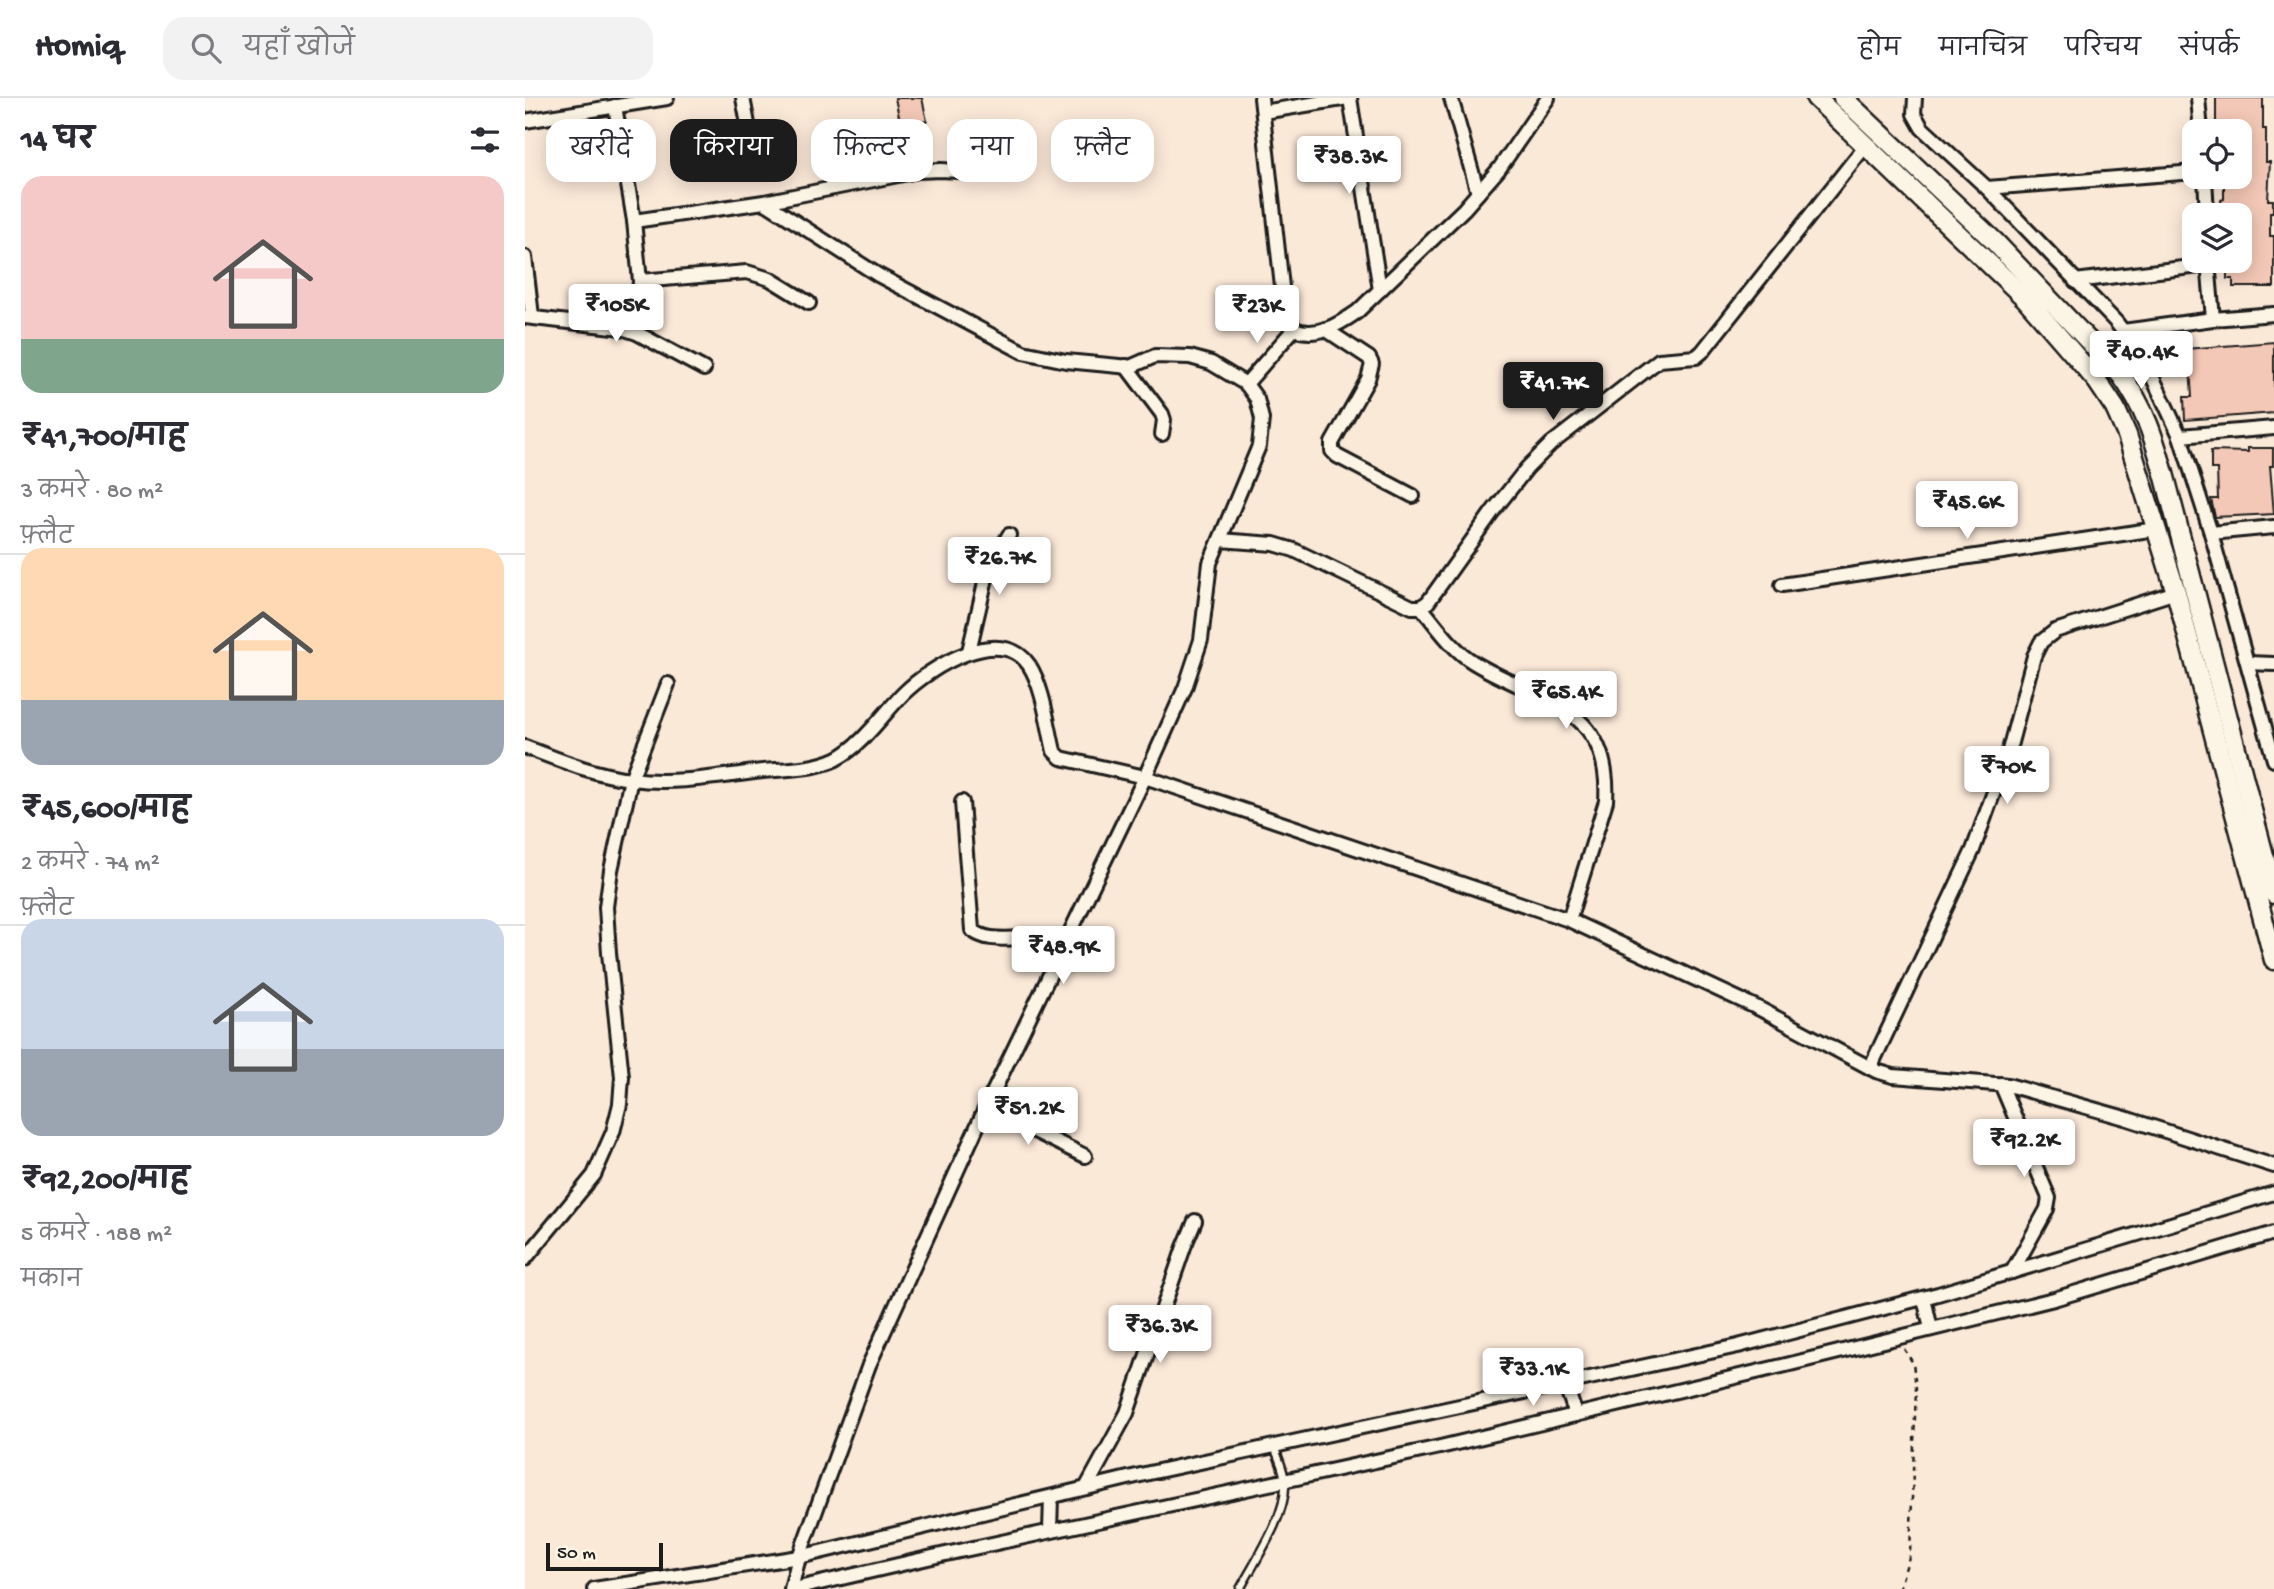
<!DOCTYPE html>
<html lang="hi">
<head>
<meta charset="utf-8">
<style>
  :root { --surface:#fff; --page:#f2f2f3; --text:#2b2b33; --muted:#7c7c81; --line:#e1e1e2; --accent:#1c1c1c }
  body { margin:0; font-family:"Gochi Hand","Playpen Sans Deva",sans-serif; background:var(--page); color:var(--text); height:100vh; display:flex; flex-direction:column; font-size:26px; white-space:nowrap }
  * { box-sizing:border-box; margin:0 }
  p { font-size:23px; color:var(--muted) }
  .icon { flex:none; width:38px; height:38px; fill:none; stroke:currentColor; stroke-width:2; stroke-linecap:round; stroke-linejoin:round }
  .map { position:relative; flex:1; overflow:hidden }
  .side { display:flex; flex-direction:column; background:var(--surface); width:525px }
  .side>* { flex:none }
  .top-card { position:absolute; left:21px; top:21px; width:665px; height:63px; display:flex; gap:14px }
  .tools { position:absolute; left:1657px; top:21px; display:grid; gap:14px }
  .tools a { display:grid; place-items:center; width:70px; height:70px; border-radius:14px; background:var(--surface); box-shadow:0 4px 18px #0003; font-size:35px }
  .scale { position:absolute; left:21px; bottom:18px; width:117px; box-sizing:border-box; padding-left:7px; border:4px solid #1c1c1c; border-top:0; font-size:19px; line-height:24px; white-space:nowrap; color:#1c1c1c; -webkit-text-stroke:5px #fcf5e5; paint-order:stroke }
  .price { position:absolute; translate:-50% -60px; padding:0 16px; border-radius:7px; background:#fff; color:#222; font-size:23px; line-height:46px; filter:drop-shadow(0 2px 4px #0008) }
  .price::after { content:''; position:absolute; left:50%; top:42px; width:21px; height:16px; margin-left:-10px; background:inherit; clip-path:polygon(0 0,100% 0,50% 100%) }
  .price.on { background:var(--accent); color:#fff }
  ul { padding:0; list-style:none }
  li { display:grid; align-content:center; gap:14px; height:371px; padding:0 21px }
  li+li { border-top:2px solid var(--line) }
  li span { display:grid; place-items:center; height:217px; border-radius:21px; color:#555 }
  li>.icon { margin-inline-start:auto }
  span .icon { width:126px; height:126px; fill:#fffc; stroke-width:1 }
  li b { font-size:30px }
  h2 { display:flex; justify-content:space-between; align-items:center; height:84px; padding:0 21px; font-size:30px }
  .chip { padding:0 24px; border-radius:21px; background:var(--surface); box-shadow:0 4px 18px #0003; font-size:24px; line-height:63px }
  .chip.on { background:var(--accent); color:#fff }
  header { display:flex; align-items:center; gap:42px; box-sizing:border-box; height:98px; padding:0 35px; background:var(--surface); border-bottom:2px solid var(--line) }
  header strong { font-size:33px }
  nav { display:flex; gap:38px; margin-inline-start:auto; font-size:24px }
  .search { width:490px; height:63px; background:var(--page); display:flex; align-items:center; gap:18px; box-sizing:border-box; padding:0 24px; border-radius:21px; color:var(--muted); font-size:26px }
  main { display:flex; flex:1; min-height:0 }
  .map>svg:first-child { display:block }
  .building { fill:#f4c8b6; stroke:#1c1c1c; stroke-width:2 }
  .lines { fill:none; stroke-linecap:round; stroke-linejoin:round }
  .lane-casing { stroke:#1c1c1c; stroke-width:11 }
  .street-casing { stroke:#1c1c1c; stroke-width:18 }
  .secondary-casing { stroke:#1c1c1c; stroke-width:23 }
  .path { stroke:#1c1c1c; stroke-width:2.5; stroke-dasharray:5 5; stroke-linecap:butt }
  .lane { stroke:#fcf5e5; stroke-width:6 }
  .street { stroke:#fcf5e5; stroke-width:12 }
  .secondary { stroke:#fcf5e5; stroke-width:18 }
</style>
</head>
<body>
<header>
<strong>Homiq</strong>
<div class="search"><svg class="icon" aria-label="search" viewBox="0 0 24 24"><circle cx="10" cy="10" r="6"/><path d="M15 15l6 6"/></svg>यहाँ खोजें</div>
<nav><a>होम</a><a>मानचित्र</a><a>परिचय</a><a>संपर्क</a></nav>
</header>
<main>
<section class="side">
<h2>14 घर<svg class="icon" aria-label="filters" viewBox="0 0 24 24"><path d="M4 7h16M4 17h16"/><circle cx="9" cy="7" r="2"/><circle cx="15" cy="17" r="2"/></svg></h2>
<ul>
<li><span style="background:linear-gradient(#f6c9c9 75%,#7fa58c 0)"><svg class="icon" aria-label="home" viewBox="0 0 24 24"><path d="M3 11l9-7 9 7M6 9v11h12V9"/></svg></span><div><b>₹41,700/माह</b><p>3 कमरे · 80 m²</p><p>फ़्लैट</p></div></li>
<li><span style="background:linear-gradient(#ffd9b3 70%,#9aa5b1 0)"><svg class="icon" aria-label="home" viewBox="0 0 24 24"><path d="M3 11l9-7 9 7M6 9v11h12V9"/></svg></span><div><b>₹45,600/माह</b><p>2 कमरे · 74 m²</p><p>फ़्लैट</p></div></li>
<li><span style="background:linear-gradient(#c9d6e8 60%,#9aa5b1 0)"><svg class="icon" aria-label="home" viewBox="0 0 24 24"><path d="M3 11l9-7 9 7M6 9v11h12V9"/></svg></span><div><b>₹92,200/माह</b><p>5 कमरे · 188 m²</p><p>मकान</p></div></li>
</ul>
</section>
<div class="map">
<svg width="1749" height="1491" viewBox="0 0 1749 1491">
  <rect width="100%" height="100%" fill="#fbe9d8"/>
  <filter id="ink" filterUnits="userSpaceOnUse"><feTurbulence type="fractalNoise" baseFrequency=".0143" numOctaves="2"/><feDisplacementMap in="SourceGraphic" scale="14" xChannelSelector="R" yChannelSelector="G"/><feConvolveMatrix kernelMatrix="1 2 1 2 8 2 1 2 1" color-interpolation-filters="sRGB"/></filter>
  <g filter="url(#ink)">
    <g class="building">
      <path d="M370,0h27l5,23 -26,5z"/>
      <path d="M1691,0h47v31h3v33h4l-2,38h5v12h-3v24h4v51h-41v-8h-6v-12h4v-6h9v-46h-13v-4h-5l-1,-11 3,-1v-22h16v-46h-24z"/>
      <path d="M1749,244v71l-89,7 -1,-23h8l-2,-28h-4l-1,-20z"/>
      <path d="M1723,350h25v18h-3l4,48 -59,3 -4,-18h7l-1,-30h-6v-18l37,1z"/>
    </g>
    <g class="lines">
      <g class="lane-casing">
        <path id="lane" d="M715,1491c15,-28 47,-74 45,-106 0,-12 -7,-25 -11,-37"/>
      </g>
      <g class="street-casing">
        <g id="street">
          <path d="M218,0l13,68"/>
          <path d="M736,0l23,207 10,24c23,9 44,-4 63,-17l107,-103 35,-40 49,-71"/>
          <path d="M825,0l30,192"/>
          <path d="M926,0l27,95"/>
          <path d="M1390,0l-1,16 8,14 65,60 129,134 27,35 37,79 31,97 63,227"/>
          <path d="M1673,0l3,33"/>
          <path d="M90,8l19,115 6,60 -1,12 -17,35"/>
          <path d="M738,14l85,-14"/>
          <path d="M0,23l142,-23"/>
          <path d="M1680,79l2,38"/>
          <path d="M1462,90l208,-16"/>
          <path d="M239,104l114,73 145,77 43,9 64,6 25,-11 35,1 21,6 35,21 11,15 5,20 -3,27 -49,117 -9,77 -16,48 -40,89 -159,330 -117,258 -70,192 -8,32"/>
          <path d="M109,123l130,-19 154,-31 23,-1 70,4"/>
          <path d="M0,159l7,59"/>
          <path d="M1683,163l5,58"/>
          <path d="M115,183l107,-9 23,7 39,24"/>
          <path d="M1550,183l133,-16"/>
          <path d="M0,219l97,11 15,5 67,36"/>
          <path d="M800,231l44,29 3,6 -4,15 -36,64v8l5,5 76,40"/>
          <path d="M1598,233l90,-12 61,-5"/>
          <path d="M601,268l36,48 2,6 -2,14"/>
          <path d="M721,286l48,-55"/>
          <path d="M1655,338l94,-8"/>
          <path d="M1686,435l63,-6"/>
          <path d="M695,442l54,4 20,6 118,57h9l7,-5 65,-91 34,-43 24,-24 108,-84 37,-3 6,-5 164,-207"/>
          <path d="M1257,487l374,-56"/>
          <path d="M896,509c16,19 31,42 52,55 65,40 139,42 133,139l-37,119"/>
          <path d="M444,553l18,-77 22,-39"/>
          <path d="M1723,565l26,1"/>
          <path d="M0,649c34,13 70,28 106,32 44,6 89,-3 132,-8 24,-2 52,-2 73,-12 27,-14 47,-45 68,-66 25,-25 97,-70 125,-28 14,21 19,61 25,86l7,7 84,19 424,143 191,89 116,62 17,5 115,9 117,33 149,48"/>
          <path d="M437,704l10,128c18,15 45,5 66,10l19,21"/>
          <path d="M1345,970l103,-218 36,-100 25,-94 7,-14 14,-11 121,-39"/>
          <path d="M1476,986l48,114 -2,11 -35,63"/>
          <path d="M461,1009l99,49"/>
          <path d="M0,1161l69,-84 19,-43 7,-28 2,-27 -13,-124 -3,-46 5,-37 20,-91 37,-95"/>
          <path d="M1399,1200l7,31"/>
          <path d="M1040,1285l11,32"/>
          <path d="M561,1390l41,-75 57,-166 11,-26"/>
          <path d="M525,1433l1,-34"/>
          <path d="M69,1491l205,-32 350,-84 589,-127 200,-52 336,-101"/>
          <path d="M269,1491l147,-34 499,-108 346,-82 268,-66 220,-66"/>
        </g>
      </g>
      <g class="secondary-casing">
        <g id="secondary">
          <path d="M1291,0l210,201 71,82 18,27 12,27 49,157 98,368"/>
          <path d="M1318,0l151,143 127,134c24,33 33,63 44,102l109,417"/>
        </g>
      </g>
      <path class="path" d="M1374,1491l11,-35 6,-166 -3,-25 -9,-14"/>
      <use href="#lane" class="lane"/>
      <use href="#street" class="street"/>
      <use href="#secondary" class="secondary"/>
    </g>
  </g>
</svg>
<div class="tools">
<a><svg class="icon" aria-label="locate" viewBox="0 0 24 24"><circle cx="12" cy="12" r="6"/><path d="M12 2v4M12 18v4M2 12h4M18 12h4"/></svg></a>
<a><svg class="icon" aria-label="layers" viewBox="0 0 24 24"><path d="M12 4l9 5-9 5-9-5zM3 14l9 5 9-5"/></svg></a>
</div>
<div class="scale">50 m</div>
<b class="price" style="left:824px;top:98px">₹38.3K</b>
<b class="price" style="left:91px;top:246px">₹105K</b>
<b class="price" style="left:732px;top:247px">₹23K</b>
<b class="price" style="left:1616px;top:293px">₹40.4K</b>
<b class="price on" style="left:1028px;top:324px">₹41.7K</b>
<b class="price" style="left:1442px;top:443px">₹45.6K</b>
<b class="price" style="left:474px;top:499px">₹26.7K</b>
<b class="price" style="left:1041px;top:633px">₹65.4K</b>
<b class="price" style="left:1482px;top:708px">₹70K</b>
<b class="price" style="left:538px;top:888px">₹48.9K</b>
<b class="price" style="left:503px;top:1049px">₹51.2K</b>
<b class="price" style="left:1499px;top:1081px">₹92.2K</b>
<b class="price" style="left:635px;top:1267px">₹36.3K</b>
<b class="price" style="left:1008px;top:1310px">₹33.1K</b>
<div class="top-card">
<a class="chip">खरीदें</a>
<a class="chip on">किराया</a>
<a class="chip">फ़िल्टर</a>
<a class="chip">नया</a>
<a class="chip">फ़्लैट</a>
</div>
</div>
</main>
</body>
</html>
